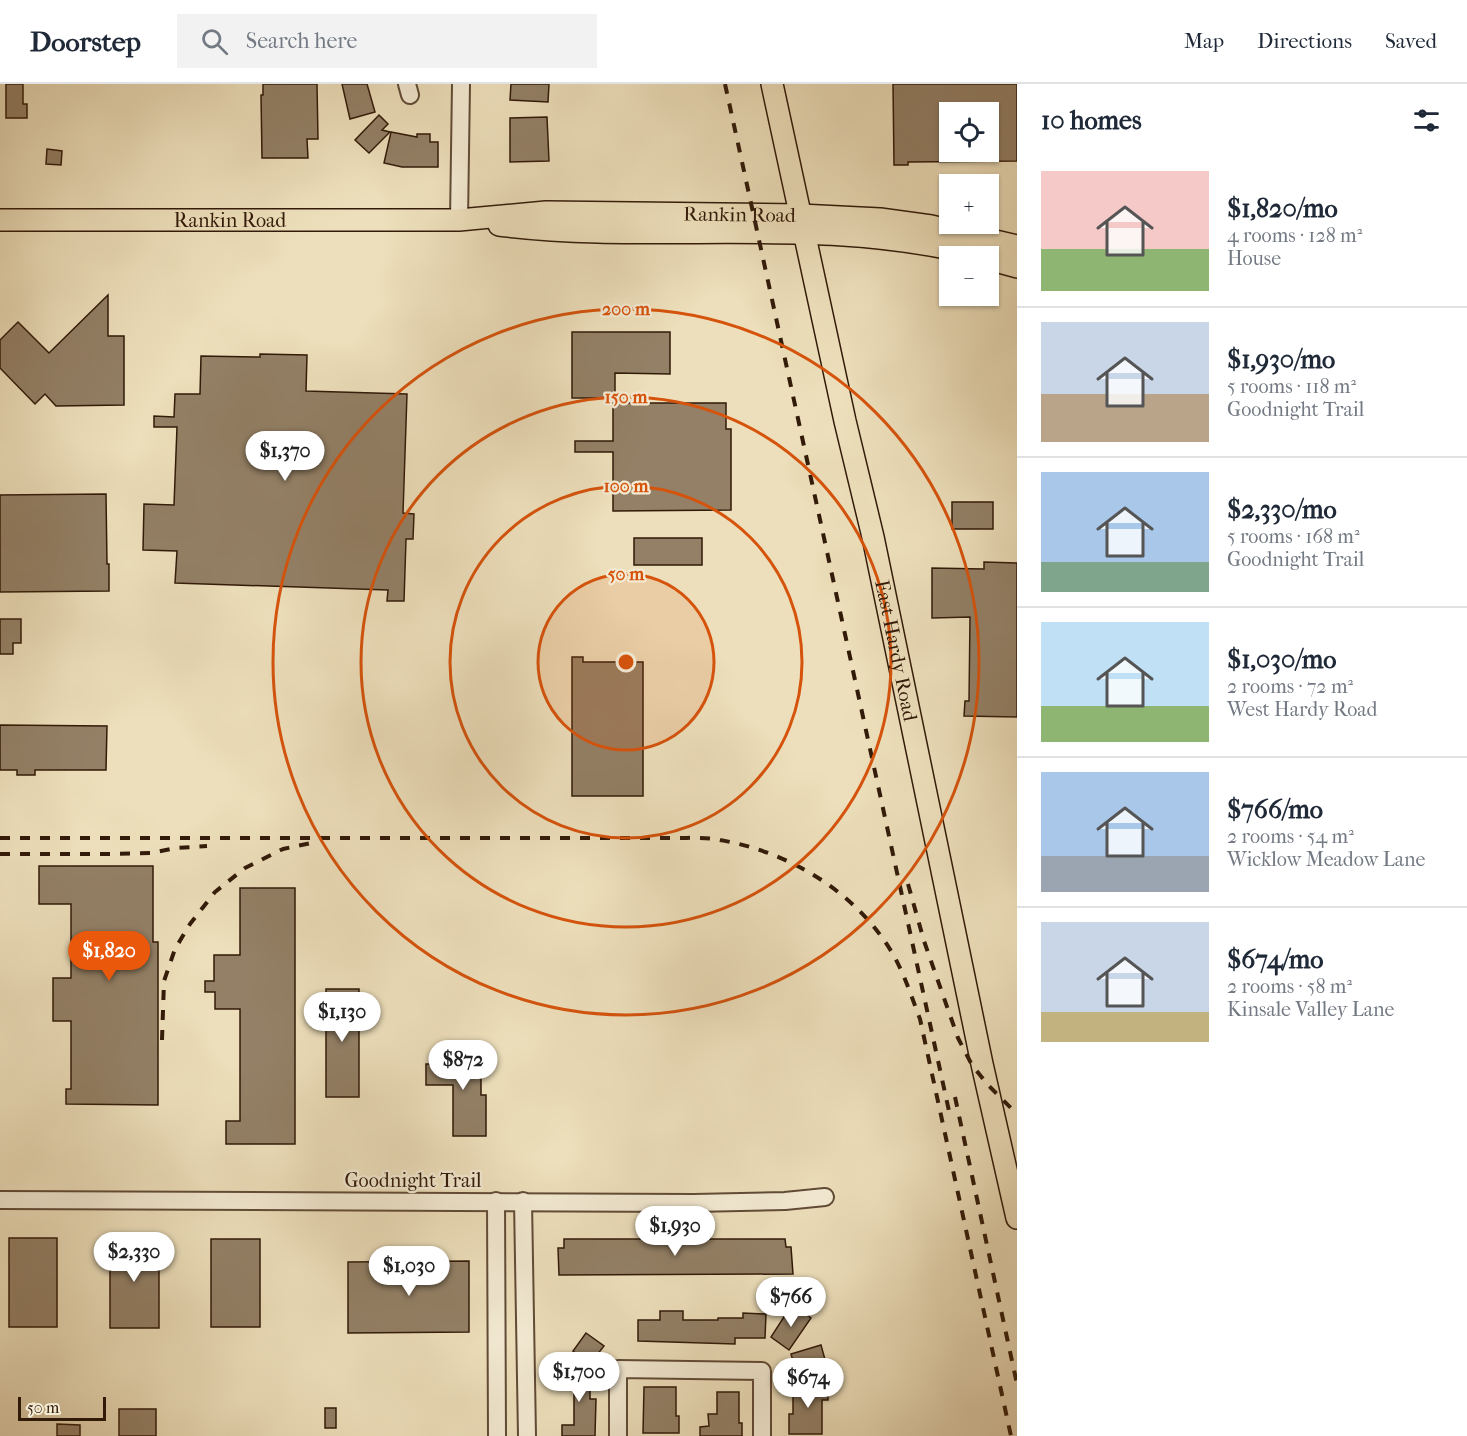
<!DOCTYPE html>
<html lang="en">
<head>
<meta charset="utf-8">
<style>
  :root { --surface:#fff; --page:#f2f2f3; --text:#1f2937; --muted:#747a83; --line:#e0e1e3; --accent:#ea580c }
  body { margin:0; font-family:"IM FELL French Canon",serif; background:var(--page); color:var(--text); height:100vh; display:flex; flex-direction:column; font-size:22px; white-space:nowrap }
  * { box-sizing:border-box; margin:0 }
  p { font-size:20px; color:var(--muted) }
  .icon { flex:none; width:33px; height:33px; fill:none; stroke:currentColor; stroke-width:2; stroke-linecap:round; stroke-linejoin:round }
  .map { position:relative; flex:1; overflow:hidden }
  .side { display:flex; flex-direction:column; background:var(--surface); width:450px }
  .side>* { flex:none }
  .tools { position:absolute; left:939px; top:18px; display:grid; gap:12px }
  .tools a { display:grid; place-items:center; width:60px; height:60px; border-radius:0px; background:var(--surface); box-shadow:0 2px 4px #0004; font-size:30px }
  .scale { position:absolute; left:18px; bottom:15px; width:88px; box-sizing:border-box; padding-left:6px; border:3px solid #321a09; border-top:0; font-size:16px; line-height:21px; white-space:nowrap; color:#321a09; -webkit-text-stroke:4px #f3ead3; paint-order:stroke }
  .price { position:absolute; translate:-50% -51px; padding:0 14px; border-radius:21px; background:#fff; color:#222; font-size:20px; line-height:39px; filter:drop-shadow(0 2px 3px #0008) }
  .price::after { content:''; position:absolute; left:50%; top:36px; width:18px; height:14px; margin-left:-9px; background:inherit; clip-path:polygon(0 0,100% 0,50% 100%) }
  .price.current { background:var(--accent); color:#fff }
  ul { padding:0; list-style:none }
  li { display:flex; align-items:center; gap:18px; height:150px; padding:0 24px }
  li+li { border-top:2px solid var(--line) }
  li span { display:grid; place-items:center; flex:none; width:168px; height:120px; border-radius:0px; color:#555 }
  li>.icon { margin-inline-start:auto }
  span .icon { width:72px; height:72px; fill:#fffc; stroke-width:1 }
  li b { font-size:26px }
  h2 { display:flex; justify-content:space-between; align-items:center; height:72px; padding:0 24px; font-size:26px }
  header { display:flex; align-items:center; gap:36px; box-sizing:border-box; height:84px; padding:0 30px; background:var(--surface); border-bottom:2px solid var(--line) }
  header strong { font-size:28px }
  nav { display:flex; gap:33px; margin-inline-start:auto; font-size:21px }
  .search { width:420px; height:54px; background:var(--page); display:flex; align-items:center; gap:15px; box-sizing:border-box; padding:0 21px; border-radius:0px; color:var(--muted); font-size:22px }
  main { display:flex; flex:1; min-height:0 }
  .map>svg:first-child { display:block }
  .building { fill:#938066; stroke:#321a09; stroke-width:1.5; fill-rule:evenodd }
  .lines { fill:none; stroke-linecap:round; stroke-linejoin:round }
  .minor-casing { stroke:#614b36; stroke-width:20 }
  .major-casing { stroke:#321a09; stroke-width:24 }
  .minor { stroke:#f3ead3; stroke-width:16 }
  .major { stroke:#eddfbb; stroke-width:21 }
  .rail { stroke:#321a09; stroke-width:4; stroke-dasharray:10 10; stroke-linecap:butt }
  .ring { fill:none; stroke:#d6530c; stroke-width:3 }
  .labels { text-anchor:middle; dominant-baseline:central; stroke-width:4.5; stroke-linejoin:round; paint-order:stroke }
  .street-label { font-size:20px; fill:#321a09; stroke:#f3ead3 }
  .centre { fill:#d6530c; stroke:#f3ead3; stroke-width:3 }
  .ring-label { font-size:18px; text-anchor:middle; font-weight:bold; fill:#d6530c; stroke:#f3ead3; stroke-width:4.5; stroke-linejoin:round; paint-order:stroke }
</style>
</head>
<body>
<header>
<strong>Doorstep</strong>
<div class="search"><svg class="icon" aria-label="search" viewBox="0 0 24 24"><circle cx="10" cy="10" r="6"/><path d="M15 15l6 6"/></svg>Search here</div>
<nav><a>Map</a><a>Directions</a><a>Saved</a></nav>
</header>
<main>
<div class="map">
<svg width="1017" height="1352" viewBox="0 0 1017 1352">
  <rect width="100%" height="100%" fill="#eddfbb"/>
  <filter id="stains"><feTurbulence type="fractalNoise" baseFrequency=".00333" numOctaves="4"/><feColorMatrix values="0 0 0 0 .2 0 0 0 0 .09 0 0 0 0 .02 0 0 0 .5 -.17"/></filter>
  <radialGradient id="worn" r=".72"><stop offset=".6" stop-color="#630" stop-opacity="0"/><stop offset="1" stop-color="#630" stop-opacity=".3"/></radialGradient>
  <g class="building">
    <path d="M6,0h17v20h4v14h-21z"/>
    <path d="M263,0h54l1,55h-11l1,19h-46l-1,-63h2z"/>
    <path d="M342,0h25l8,28 -25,7z"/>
    <path d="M511,0h38l-1,18 -38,-2z"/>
    <path d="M893,0h124v77l-109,1v3h-14zM950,28h38v40h-38z"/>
    <path d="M379,31l9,9 -6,6 8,2 -21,21 -14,-13z"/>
    <path d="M547,33l2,44 -39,1v-44z"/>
    <path d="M391,48l26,5v-3h13v8h8v25h-36l-18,-4z"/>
    <path d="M47,65l15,2 -1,14 -15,-1z"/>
    <path d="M108,211v41h16v69l-68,1 -11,-12 -10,10 -35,-36v-28l18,-18 31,31z"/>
    <path d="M572,248h98v42l-55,-1v25h-43z"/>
    <path d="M260,270l47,1 -1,36 101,3 -4,119 11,1 -1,25h-7l-2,62h-17l1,-11 -213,-7 2,-32 -34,-1 1,-46 30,1 3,-78h-23v-11l20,1 1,-23h25l1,-38 59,1z"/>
    <path d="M613,319h113v26h5v81l-118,1v-59h-38v-11h38z"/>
    <path d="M106,410l1,70h2v27l-109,1v-97z"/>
    <rect x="952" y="418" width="41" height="27"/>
    <rect x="634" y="454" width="68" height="27"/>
    <path d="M984,478l33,1v154l-53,-1 1,-15h4l1,-84 -38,1v-50l52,1z"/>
    <path d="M0,535h21v24h-8v11h-13z"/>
    <path d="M572,573h11v5h60v134h-71z"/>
    <path d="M0,641l107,1 -1,44h-71v5h-18v-5h-17z"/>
    <path d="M39,782h114v76h5v163l-92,-1v-15h5v-68h-18v-43h18v-74h-32z"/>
    <path d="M240,804h55v256h-69v-23h14v-112h-25v-17h-10v-11h9v-26h26z"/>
    <rect x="326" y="905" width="33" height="108"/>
    <path d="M459,963h22v48h5v41h-33v-51h-27v-21h27v-9h6z"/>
    <rect x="9" y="1154" width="48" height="89"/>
    <rect x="110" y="1154" width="49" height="90"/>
    <rect x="211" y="1155" width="49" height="88"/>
    <path d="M564,1155h221l1,8h5l2,27 -234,1 -1,-27h6z"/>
    <path d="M469,1177v71l-121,1v-71z"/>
    <path d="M789,1225l7,5 3,-5 12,9 -22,32 -18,-13z"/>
    <path d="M660,1227h23v9h35v-2h25v-5l23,1 -1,24h-30v6l-97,-3v-21h22z"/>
    <path d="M586,1249l18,13 -14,18 -17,-13z"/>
    <path d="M821,1261l6,22 -30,8 -6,-21z"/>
    <path d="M557,1287h33v28h6l-1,37h-33v-11h12v-35h-17z"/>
    <path d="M793,1301h35v15h-6v34h-33v-20h4z"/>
    <path d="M644,1303h32v29h3v17h-36z"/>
    <path d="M717,1308h22v31h3v13h-42v-9l9,-1 -1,-12h9z"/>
    <rect x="325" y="1324" width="11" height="20"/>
    <rect x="119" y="1325" width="37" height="27"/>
    <path d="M57,1340l23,1v11h-23z"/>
  </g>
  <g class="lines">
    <g class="minor-casing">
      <g id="minor">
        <path d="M407,0l3,11"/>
        <path d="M459,136l2,-136"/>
        <path d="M0,1116l694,3 91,-2 40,-4"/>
        <path d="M496,1117l1,235"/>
        <path d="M523,1117l4,235"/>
        <path d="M618,1352v-67l144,2v65"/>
      </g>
    </g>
    <g class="major-casing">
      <g id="major">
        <path id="s1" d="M772,0l73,337 28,116 109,527 35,154"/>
        <path id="s2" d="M0,136h459l87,-8 254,3 80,4 51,7 86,20"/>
        <path d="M499,141c159,20 324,-11 481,31"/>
        <path d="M988,175l29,8"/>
      </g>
    </g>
    <use href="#minor" class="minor"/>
    <use href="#major" class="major"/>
    <g class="rail">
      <path d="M725,0l224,1027"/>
      <path d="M0,754h678c14,0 28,-1 42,2 70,12 138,53 174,116 11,20 18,42 26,63l91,417"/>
      <path d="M0,770h110l41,-1 25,-5 31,-2"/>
      <path d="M908,800l16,57 34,97 14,27 16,20 29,29"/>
      <path d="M162,956l2,-59 11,-32 15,-25 25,-32 30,-24 38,-19 28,-6"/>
      <path d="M955,1013l62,287"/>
    </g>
  </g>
  <circle cx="626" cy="578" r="88" fill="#d6530c" fill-opacity=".12"/>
  <g class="ring">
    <circle cx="626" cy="578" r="88"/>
    <circle cx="626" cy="578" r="176"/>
    <circle cx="626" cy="578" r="265"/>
    <circle cx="626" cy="578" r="353"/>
  </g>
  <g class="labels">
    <g class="street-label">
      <text stroke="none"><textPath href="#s2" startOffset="740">Rankin Road</textPath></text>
      <text stroke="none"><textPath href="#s2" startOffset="230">Rankin Road</textPath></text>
      <text stroke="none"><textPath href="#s1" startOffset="580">East Hardy Road</textPath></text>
      <text x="413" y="1096">Goodnight Trail</text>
    </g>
  </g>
  <circle cx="626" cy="578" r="9" class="centre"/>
  <g class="ring-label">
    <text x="626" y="231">200 m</text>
    <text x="626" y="319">150 m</text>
    <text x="626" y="408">100 m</text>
    <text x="626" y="496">50 m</text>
  </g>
  <rect width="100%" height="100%" filter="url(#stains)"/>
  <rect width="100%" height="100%" fill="url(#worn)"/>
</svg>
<div class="tools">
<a><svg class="icon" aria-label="locate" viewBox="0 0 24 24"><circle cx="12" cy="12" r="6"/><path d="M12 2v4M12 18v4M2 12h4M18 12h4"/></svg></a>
<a>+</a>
<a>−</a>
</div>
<div class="scale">50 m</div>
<b class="price" style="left:285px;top:398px">$1,370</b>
<b class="price current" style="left:109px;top:898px">$1,820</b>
<b class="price" style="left:342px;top:959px">$1,130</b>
<b class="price" style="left:463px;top:1007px">$872</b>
<b class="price" style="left:675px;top:1173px">$1,930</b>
<b class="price" style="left:134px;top:1199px">$2,330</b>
<b class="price" style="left:409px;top:1213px">$1,030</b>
<b class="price" style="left:791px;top:1244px">$766</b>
<b class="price" style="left:579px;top:1319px">$1,700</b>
<b class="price" style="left:808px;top:1325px">$674</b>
</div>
<section class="side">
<h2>10 homes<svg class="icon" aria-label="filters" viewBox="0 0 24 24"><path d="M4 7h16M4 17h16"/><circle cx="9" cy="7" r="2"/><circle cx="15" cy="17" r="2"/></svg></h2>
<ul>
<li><span style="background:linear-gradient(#f6c9c9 65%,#8fb573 0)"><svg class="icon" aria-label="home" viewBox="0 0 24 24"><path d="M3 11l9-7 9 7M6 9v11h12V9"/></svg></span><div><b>$1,820/mo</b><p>4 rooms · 128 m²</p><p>House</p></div></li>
<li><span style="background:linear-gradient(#c9d6e8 60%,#b9a48a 0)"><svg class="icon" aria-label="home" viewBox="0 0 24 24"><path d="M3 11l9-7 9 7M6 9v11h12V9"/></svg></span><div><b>$1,930/mo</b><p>5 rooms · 118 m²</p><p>Goodnight Trail</p></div></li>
<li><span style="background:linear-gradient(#a9c7e8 75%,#7fa58c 0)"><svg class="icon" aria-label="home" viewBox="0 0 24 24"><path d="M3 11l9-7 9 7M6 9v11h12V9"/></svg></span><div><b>$2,330/mo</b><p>5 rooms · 168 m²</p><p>Goodnight Trail</p></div></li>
<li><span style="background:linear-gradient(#bfe0f5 70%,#8fb573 0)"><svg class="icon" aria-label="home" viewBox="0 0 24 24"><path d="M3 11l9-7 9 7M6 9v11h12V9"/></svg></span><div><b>$1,030/mo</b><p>2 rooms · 72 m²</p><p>West Hardy Road</p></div></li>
<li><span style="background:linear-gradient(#a9c7e8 70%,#9aa5b1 0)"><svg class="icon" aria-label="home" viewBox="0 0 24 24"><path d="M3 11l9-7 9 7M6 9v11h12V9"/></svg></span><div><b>$766/mo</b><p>2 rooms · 54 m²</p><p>Wicklow Meadow Lane</p></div></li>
<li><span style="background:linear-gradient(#c9d6e8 75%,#c2b280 0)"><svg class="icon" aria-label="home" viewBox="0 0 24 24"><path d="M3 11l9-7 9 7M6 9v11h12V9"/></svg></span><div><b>$674/mo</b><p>2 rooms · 58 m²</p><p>Kinsale Valley Lane</p></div></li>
</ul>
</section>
</main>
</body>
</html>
